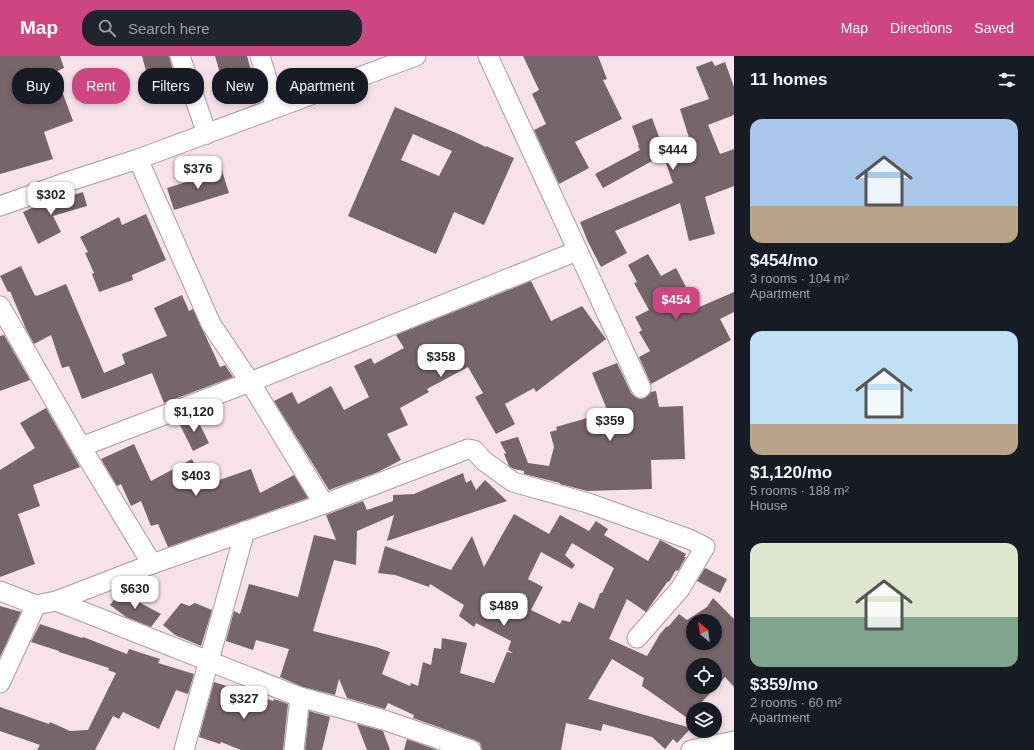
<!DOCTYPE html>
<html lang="en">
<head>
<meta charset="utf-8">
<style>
  :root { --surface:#171b24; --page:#20242c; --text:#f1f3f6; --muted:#9ea1a6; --accent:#cd4581 }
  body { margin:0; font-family:Arial,sans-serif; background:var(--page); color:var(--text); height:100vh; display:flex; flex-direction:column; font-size:15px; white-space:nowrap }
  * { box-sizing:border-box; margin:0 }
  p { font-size:13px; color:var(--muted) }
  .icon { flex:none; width:22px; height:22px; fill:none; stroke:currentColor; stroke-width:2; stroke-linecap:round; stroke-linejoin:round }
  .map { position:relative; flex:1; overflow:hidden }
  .drawer { display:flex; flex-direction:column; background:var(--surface); width:300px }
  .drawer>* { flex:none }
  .guide { position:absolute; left:12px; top:12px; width:380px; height:36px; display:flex; gap:8px }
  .needle { width:26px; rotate:331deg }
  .fabs { position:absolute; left:686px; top:558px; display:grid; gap:8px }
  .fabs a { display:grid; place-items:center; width:36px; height:36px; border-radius:50%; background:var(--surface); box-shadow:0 2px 6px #0003; font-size:20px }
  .price { position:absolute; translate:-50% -34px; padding:0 9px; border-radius:8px; background:#fff; color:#222; font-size:13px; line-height:26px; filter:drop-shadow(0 1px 2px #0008) }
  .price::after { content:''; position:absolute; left:50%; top:24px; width:12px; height:9px; margin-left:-6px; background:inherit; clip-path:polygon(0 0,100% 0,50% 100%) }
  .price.current { background:var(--accent); color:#fff }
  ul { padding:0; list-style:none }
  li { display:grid; align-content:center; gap:8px; height:212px; padding:0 16px }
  li span { display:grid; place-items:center; height:124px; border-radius:12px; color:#555 }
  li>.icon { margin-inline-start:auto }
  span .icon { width:72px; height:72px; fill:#fffc; stroke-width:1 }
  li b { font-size:17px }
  h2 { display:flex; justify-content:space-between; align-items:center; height:48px; padding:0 16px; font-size:17px }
  .tag { padding:0 14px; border-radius:16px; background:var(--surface); box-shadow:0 2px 6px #0003; font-size:14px; line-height:36px }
  .tag.current { background:var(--accent); color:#fff }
  header { display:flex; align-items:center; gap:24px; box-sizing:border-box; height:56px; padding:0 20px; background:var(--accent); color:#fff }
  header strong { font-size:19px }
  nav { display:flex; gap:22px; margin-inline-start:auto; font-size:14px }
  .search { width:280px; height:36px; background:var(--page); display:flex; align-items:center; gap:10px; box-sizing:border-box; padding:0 14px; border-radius:16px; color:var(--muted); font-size:15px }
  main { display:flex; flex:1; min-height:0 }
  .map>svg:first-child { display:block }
  .building { fill:#76656b; fill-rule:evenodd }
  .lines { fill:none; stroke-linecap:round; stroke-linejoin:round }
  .minor-casing { stroke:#ac999f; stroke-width:21 }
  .minor { stroke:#fff; stroke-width:19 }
</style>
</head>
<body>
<header>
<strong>Map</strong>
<div class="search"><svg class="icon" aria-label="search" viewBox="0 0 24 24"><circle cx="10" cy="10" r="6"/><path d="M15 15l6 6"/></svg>Search here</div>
<nav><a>Map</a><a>Directions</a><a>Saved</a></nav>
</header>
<main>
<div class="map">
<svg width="734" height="694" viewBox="0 0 734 694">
  <rect width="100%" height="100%" fill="#f6e2e8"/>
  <g class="building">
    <path d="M0,0h60l4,12 -9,4 18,49 -29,11 9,27 -53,15z"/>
    <path d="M142,0h27l9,33 -25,8z"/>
    <path d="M215,0h32l4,14 -29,10z"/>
    <path d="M523,0h75l9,23 -4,1 19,39 -47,23 14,26 -30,16 -25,-54 12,-6 -14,-30 7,-4z"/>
    <path d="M712,5l3,5 10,-4 9,25v28l-26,10 12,29 14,-5v37l-29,11 10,37 -26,7 -9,-38 -65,28 12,22 -26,14 -13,-25 -8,-20 93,-39 -10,-28 -60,33 -8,-14 45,-24 -2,-4 1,-1 -7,-19 20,-8 12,32 26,-9 -10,-32 29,-10 -13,-32z"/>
    <path d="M395,51l66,28 25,12v-1l28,12 -30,67 -30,-13 -18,42 -88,-38zM413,78l39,17 -13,25 -38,-16z"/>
    <path d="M222,115l7,22 -55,17 -7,-22z"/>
    <path d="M83,136l4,14 -34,10 8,16 -23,12 -15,-32 26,-12 1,2z"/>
    <path d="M146,158l20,46 -34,15 1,5 -34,12 -7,-18 2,-1 -9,-20 3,-1 -8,-15 39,-20 3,8z"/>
    <path d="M648,198l13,22 15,-8 21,40 37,-16v20l-14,7 11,21 -80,44 -12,-27 11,-6 -11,-19 3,-2 -7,-13 14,-7 -15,-27 3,-1 -9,-17z"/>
    <path d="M21,210l14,30 1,-1 1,1 29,-12 38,89 21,-9 -3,-10 45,-18 -13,-28 28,-13 7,16 4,-2 27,58 5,-2 8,12 -69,26 -12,-30 -70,26 -13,-33 -7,2 -11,-33 -17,9 -8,-15 -16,-38 -2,1 -8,-16z"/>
    <path d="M531,225l20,40 31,-15 24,33 -70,53 -2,-4 -29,16 10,20 -19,10 -21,-37 8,-4 -15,-26 -41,22 2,3 -29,16 8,17 -21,9 14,26 -23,12 -49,18 -55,-89 18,-9 6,12 33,-18 13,24 25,-13 -15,-31 17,-8 3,6 30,-16 -8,-13z"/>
    <path d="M4,279l26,45 -30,11v-55z"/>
    <path d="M617,307l14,30 4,4 5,2 5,-1 6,-6 5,-1 3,16 24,-1 2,53 -34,1 1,29 -65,2 -27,-7v-1l-36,-9v-3l-10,-2 -5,-3 -5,-12 2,-1 -6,-11 18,-5 10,26 21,3 5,-19 -4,-15 7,-2 -1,-3 52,-15 -16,-39z"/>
    <path d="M46,352l34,59 -47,18 7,21 -22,8 17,50 -35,13v-107l35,-22 -15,-25z"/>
    <path d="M195,359l14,28 -16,8 -15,-30z"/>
    <path d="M134,388l17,37 41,-22 13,26 46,-16 9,24 34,-18 14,23 -140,49 -10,-23 -7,2 -10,-25 -10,5 -10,-22 -4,2 -16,-27z"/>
    <path d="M463,417l3,10 5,-3 5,10 9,-10 22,21 -120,40 7,-26 -37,16 -1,34 -22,-5 -21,71 63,16 14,5 -8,22 28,12 1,-3 7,3 5,-24 8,3 3,-17 7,1 1,-11 25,5 -7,30 34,10 13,-31 6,1 -5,-3 3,-9 -35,-18 -2,4 -15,-11 5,-11 -34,-21 -1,3 -34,-12 -17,-2 7,-27 66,24 21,-34 12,31 30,-53 35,20 11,-19 29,16 7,-10 12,8 -4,6 44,26 12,-21 26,14 -2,3h2l-8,14 -2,-1 -7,12 -1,-1 -22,31 -19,-13 -18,40 38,17 13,-22 7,-8 1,1 11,-13 8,6 20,-13 6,-9 21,21v68l-9,-10 -24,26 6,6h-14v13l-51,-36 2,-8 -32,-19 -24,40 103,29 -14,15 -4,-4 -8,10 -13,-12 -49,-13 -2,7 -35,-8 -5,27h-79l-2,-7 -5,-3 -62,-22 1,-3 -26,-12 -3,6 -38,-11 -8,-19 -4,16 -32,-8 -23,-10 9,-28 -33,-9 -3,10 -27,-9 8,-30 6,3 9,-30 49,13 16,-62 22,5 -10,-25 37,-14 4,9 26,-9v-6l21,-1zM572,487l42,25 -12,25h-2l-6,16 -15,-7 -9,20 -8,-2 -2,4 -29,-14 12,-23 -15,-8 13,-27 31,17 3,-4 -10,-10zM693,565h22v22h-22zM693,609h22v22h-22z"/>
    <path d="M705,512l22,11 -7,14 -23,-12z"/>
    <path d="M120,536l41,22 -10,13 -25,-10 -16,-12z"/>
    <path d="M181,547l8,3 6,-3 17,7 -11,36 -26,-11 -12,-10z"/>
    <path d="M0,550l21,6 -21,45z"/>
    <path d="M40,568l42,14 1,-1 44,17 2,-5 31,10 -2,4 36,11 -6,20 -12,-4 -17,39 -36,-17 -4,7 -6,-3 -18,34h-58l3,-5 -40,-14v-24l49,17 1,-2 20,9 18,-1 28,-57 -8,-3 1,-2 -50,-16v-1l-28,-9z"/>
    <path d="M214,626l59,19 1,-2 14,5 -5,46h-42l-20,-8 -1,2 -21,-7z"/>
    <path d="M309,655l21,6 -8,33h-17z"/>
    <path d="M357,668l26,7 7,19h-23z"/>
    <path d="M407,683l30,11h-33z"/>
  </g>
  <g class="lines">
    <g class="minor-casing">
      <g id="minor">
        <path d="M180,0l27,78"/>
        <path d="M260,0l16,52"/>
        <path d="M488,0l153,332"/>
        <path d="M138,103l73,165 39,58 74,122"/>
        <path d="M0,150l70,-25 68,-22 278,-103"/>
        <path d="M0,250l81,141 169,-65 327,-131"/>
        <path d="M81,391l71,117"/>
        <path d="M0,535l36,14 20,-4 244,96 84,23 87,30"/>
        <path d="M56,545l96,-37 172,-60 144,-55 6,1 10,11 29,21 75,21 101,36 16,8 -25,42 -43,49"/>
        <path d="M0,627l36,-78"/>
        <path d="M184,694l61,-219"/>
        <path d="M294,694l6,-53"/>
        <path d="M691,694l43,-9"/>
      </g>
    </g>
    <use href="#minor" class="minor"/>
  </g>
</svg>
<div class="fabs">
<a><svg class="needle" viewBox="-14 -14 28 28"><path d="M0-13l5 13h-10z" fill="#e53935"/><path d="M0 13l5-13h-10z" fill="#9ea1a6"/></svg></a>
<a><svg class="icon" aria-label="locate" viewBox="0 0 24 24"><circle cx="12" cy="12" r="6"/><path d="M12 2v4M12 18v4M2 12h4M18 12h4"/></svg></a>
<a><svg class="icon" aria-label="layers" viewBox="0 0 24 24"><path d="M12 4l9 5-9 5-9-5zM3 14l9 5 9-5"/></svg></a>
</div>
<b class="price" style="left:673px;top:115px">$444</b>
<b class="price" style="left:198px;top:134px">$376</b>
<b class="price" style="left:51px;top:160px">$302</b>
<b class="price current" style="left:676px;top:265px">$454</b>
<b class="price" style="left:441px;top:322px">$358</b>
<b class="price" style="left:194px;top:377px">$1,120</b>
<b class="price" style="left:610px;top:386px">$359</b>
<b class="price" style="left:196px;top:441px">$403</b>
<b class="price" style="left:135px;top:554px">$630</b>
<b class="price" style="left:504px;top:571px">$489</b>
<b class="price" style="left:244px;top:664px">$327</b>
<div class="guide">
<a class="tag">Buy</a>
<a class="tag current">Rent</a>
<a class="tag">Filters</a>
<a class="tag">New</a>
<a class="tag">Apartment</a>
</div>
</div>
<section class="drawer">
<h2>11 homes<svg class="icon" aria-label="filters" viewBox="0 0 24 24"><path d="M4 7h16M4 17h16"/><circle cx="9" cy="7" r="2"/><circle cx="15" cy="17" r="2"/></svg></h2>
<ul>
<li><span style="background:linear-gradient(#a9c7e8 70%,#b9a48a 0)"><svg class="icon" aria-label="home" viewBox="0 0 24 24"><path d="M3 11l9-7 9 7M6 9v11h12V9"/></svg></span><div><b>$454/mo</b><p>3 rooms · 104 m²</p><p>Apartment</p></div></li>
<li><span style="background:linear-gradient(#bfe0f5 75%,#b9a48a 0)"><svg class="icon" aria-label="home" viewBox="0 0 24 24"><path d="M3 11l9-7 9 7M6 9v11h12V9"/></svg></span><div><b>$1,120/mo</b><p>5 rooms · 188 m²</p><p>House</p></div></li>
<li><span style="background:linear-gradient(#dfe7d0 60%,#7fa58c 0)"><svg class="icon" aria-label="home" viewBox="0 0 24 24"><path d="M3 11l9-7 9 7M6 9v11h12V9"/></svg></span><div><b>$359/mo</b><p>2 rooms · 60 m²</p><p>Apartment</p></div></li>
</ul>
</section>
</main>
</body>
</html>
